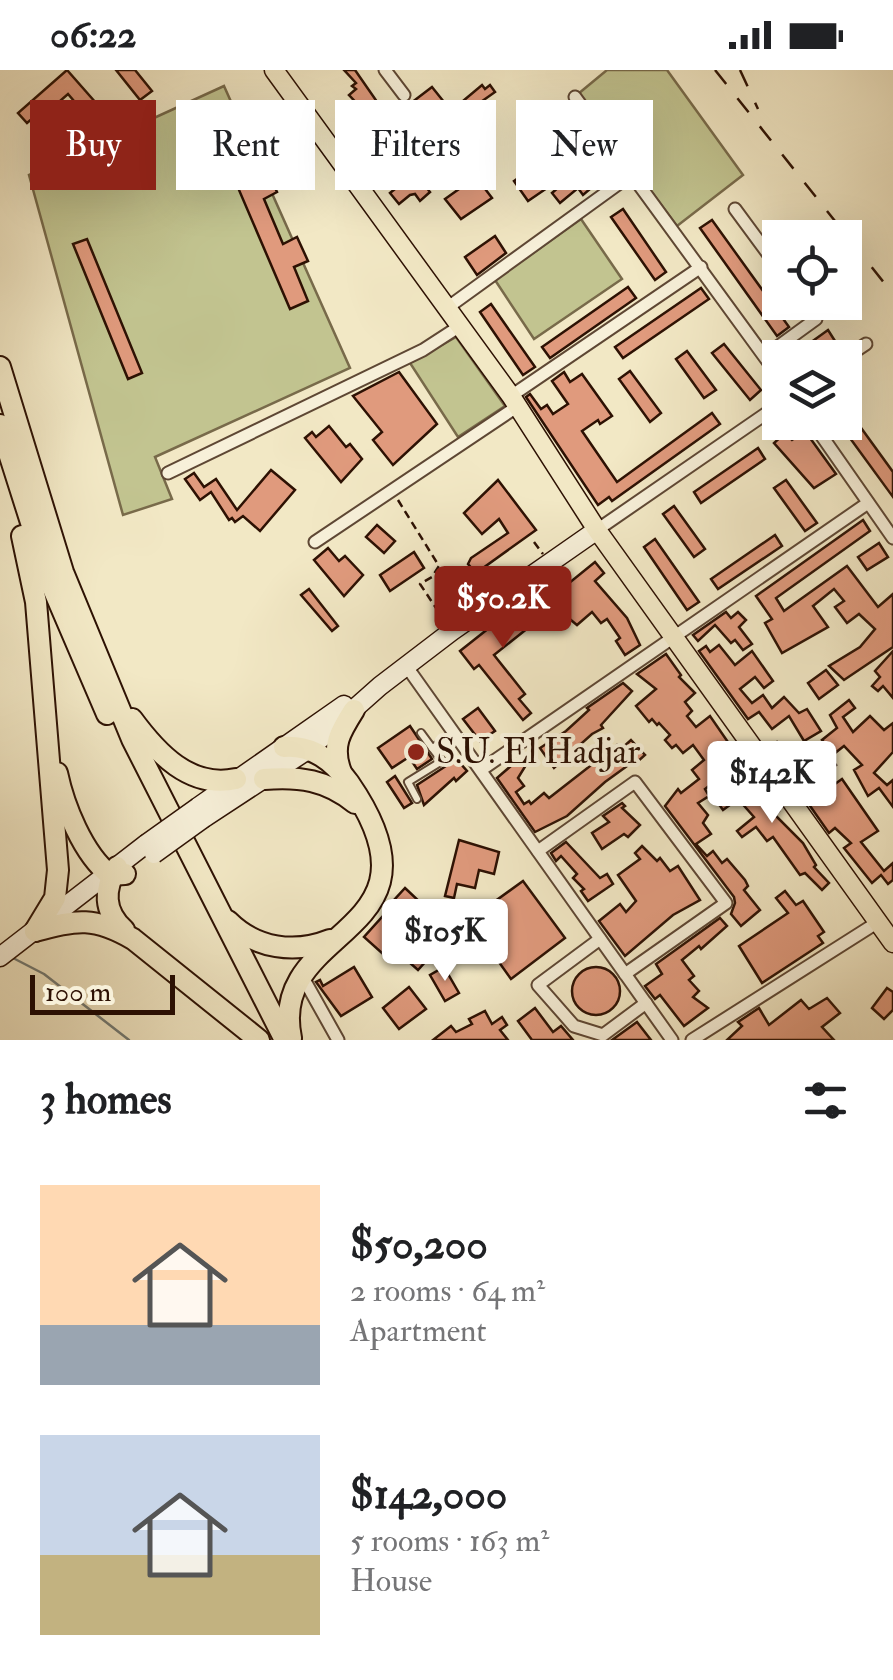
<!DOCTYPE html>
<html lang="en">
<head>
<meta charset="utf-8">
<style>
  :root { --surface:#fff; --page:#f2f2f2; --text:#202124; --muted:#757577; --accent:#8f2418 }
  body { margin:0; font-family:"IM FELL Double Pica",serif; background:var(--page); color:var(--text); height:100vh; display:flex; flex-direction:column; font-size:38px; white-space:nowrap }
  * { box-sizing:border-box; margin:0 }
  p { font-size:32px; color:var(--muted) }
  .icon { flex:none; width:55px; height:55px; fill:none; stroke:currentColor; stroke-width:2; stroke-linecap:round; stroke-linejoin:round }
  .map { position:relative; height:970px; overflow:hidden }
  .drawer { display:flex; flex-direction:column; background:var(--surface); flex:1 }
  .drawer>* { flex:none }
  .banner { position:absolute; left:30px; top:30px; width:835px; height:90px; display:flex; gap:20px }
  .fabs { position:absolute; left:762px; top:150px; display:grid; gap:20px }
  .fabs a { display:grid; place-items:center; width:100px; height:100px; border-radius:0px; background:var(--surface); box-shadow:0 10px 40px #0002; font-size:50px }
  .scale { position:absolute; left:30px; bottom:25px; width:145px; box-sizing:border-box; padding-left:10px; border:5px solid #2d1103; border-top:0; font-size:28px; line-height:35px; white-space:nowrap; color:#2d1103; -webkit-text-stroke:8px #f7f0d9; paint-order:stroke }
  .price { position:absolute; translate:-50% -85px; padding:0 22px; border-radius:10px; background:#fff; color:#222; font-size:32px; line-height:65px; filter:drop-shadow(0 2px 5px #0008) }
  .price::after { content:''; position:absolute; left:50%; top:60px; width:30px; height:22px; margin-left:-15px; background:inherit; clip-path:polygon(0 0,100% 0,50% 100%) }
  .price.selected { background:var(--accent); color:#fff }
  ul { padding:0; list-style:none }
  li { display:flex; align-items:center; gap:30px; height:250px; padding:0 40px }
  li span { display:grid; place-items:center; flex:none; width:280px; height:200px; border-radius:0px; color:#555 }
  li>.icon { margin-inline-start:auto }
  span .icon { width:120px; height:120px; fill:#fffc; stroke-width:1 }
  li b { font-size:42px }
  h2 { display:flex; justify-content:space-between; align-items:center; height:120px; padding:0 40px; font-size:42px }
  .chip { padding:0 35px; border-radius:0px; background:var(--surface); box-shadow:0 10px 40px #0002; font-size:35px; line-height:90px }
  .chip.selected { background:var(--accent); color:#fff }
  .status { display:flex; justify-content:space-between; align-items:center; height:70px; padding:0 50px; background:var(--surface); direction:ltr }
  .status svg { height:28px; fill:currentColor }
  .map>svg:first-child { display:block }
  .green { fill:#c2c490; stroke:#786a4a; stroke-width:2.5 }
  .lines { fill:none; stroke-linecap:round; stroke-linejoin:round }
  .stream { stroke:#717973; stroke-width:2.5 }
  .building { fill:#e09a7d; stroke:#2d1103; stroke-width:2.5 }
  .lane-casing { stroke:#5e4734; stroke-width:10 }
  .street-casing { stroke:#5e4734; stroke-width:15 }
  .secondary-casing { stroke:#2d1103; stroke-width:21 }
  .primary-casing { stroke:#2d1103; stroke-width:21 }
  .highway-casing { stroke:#2d1103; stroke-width:24 }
  .path { stroke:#2d1103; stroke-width:2.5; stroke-dasharray:8 5; stroke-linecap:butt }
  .lane { stroke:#f7f0d9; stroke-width:6 }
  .street { stroke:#f7f0d9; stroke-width:11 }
  .secondary { stroke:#f7f0d9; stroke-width:18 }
  .primary { stroke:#f2e8c5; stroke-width:18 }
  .highway { stroke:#f2e8c5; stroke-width:20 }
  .rail { stroke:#2d1103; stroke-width:2.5; stroke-dasharray:18 18; stroke-linecap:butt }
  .secondary-bridge-casing { stroke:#2d1103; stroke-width:21; stroke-linecap:butt }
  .secondary-bridge { stroke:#f7f0d9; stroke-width:18 }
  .poi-dot { fill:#8f2418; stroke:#f7f0d9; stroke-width:4 }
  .labels { text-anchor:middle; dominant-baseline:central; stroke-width:8; stroke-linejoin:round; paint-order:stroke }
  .poi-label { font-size:35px; fill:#2d1103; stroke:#f7f0d9; text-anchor:start }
</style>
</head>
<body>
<div class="status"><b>06:22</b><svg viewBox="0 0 49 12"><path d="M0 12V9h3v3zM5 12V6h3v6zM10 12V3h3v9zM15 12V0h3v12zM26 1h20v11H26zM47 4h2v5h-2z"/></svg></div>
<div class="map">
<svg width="893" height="970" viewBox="0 0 893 970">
  <rect width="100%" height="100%" fill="#f2e8c5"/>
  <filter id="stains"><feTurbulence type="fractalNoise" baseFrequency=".002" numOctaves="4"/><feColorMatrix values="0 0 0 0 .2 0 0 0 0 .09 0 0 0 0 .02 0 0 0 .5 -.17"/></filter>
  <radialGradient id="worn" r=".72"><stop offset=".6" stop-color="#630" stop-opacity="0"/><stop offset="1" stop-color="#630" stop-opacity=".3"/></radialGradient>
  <g class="green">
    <path d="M607,0h60l76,105 -66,51 -99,-132z"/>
    <path d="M224,16l126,282 -195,89 17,42 -49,16 -94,-340z"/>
    <path d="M581,149l41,60 -88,60 -39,-59z"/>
    <path d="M456,267l49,69 -47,31 -48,-74z"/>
  </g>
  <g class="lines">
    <path class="stream" d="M13,888l31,16 85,66"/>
  </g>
  <g class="building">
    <path d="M67,0l37,42 -12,10 -24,-28 -31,27 -3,-4 -7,6 -9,-10z"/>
    <path d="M116,0h19l17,21 -12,9z"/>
    <path d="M344,0h11l27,39 6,-5 13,17 -15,12 -16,-22 -3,3 -18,-19 7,-6 -4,-3 4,-3z"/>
    <path d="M482,15l3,4 5,-4 5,7 -17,12 8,11 -8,7 -15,-21z"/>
    <path d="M432,17l16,20 -15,12 14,15 26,-16 4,6 -20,15 2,4 -11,8 -2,-3 -26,21 -12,-14 15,-12 -13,-18 11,-8 -10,-14z"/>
    <path d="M548,53l19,16 -9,10 -10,-8 -7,7 -8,-8z"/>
    <path d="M592,88l11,14 -9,7 3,4 -14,12 -5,-7 -18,15 -8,-10z"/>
    <path d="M535,96l15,20 -22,15 -14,-20z"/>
    <path d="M251,98l4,9 12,-6 10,21 -13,7 19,45 14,-7 11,24 -14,6 14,34 -18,8 -57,-133z"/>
    <path d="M415,103l15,19 -10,9 -5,-7 -5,1 -11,9 -9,-11z"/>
    <path d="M476,107l16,21 -31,21 -16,-20z"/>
    <path d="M623,139l43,63 -11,8 -44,-63z"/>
    <path d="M712,150l77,107 -12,9 -77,-108z"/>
    <path d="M495,166l11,17 -29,22 -12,-18z"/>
    <path d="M87,169l55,134 -14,6 -55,-135z"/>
    <path d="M628,217l8,11 -86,60 -8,-11z"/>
    <path d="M701,218l8,11 -86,59 -8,-11z"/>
    <path d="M491,234l44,63 -12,8 -43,-63z"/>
    <path d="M828,260l7,11 -23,17h-23z"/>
    <path d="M724,274l37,46 -11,10 -38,-47z"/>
    <path d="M687,281l29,39 -12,8 -28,-39z"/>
    <path d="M630,301l31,42 -11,9 -31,-43z"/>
    <path d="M399,302l38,52 -44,41 -20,-25 9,-8 -29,-36z"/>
    <path d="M564,302l6,10 12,-8 30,42 -12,8 -2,-4 -16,11 35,51 95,-69 8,11 -108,77 -3,-4 -11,8 -72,-108 4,-3 11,15 6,-4 6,9 15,-10 -16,-23z"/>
    <path d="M859,355l34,47v25l-46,-63z"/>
    <path d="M329,356l17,21 4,-3 12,15 -21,23 -36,-44 7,-6 4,5z"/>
    <path d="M805,361l31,43 -22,14 -40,-45 11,-10 7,7z"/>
    <path d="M758,378l7,11 -64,44 -7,-11z"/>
    <path d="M271,400l24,20 -35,41 -17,-15 -8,6 -3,-4 -3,2 -18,-28 -11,8 -15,-21 9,-6 10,14 12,-8 21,31z"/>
    <path d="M498,410l38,50 -60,43 -8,-9 3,-6 37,-25 -9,-14 -17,15 -18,-21z"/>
    <path d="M786,410l31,43 -12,8 -31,-43z"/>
    <path d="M674,436l31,43 -11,8 -31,-43z"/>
    <path d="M863,450l7,11 -94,67 8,13 63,-45 31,41 15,-13v53l-49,33 -15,-14 31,-19 15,-18 -16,-15 -12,9 -12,-16 9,-6 -10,-12 -21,17 15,21 -46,26 -17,-30 7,-4 -16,-23z"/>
    <path d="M377,455l18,16 -11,12 -18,-16z"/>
    <path d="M775,465l7,11 -64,43 -7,-10z"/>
    <path d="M655,469l44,63 -12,8 -43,-63z"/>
    <path d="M879,473l9,14 -21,13 -9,-13z"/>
    <path d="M328,478l11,13 6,-5 18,19 -19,21 -30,-36z"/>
    <path d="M414,482l10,16 -34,23 -10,-16z"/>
    <path d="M595,492l9,11 -9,8 32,37 13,27 -15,10 -9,-14 4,-3 -13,-19 -6,4 -9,-11 -15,13 -22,-18 -14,-20 14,-10 8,11z"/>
    <path d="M309,519l29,37 -6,5 -31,-36z"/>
    <path d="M528,527l15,19 -49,39 31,39 -6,5 12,14 -8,7 -44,-55 -5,4 -14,-18z"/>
    <path d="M726,542l5,6 7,-6 8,8 -7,7 13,17 -9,6 -8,-10 -4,3 -16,-18 -17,16 -5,-6z"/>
    <path d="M719,575l16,20 17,-14 21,30 -9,7 -9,-11 -15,12 12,14 11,-8 9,13 12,-11 15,16 8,-4 14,22 -17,10 -15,-25 -17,13 -13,-17 -11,7 -49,-68 7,-5 4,6z"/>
    <path d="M893,581v47l-10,-12 -5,5 -6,-5 8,-9 -5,-6z"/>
    <path d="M666,584l15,21 -2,2 16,16 -10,9 7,9 -5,5 9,11 14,-11 31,45 -36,28 4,7 -11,7 10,12 -5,8 8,11 -15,10 11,12 6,-5 9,12 5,-4 18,21 3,6 -4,4 16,20 -19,16 -10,-12 4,-11 -1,-6 -69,-91 13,-17 3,4 18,-14 -7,-9 12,-10 -11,-15 -10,8 -7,-8 -4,3 -7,-8 5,-5 -11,-12 -2,2 -5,-6 -3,3 -13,-16 20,-17 -19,-15z"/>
    <path d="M826,600l12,15 -19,14 -11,-16z"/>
    <path d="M623,613l9,8 -31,34 2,3 -11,6 -38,34 -14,-20 26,-17 23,-21 -2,-2z"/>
    <path d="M849,630l6,8 -12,9 10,15 17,-16 14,14 9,-7v29l-19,21 13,12 6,-5v27l-14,-19 -11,8 -14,-26 8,-5 -18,-19 -14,11 6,8 -34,29 -33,-45 8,-7 18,20 11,-10 8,9 15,-13 -7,-8 15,-12 -7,-13z"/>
    <path d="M478,638l17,23 -15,10 -17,-22z"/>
    <path d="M410,656l22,33 -15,10 -8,-12 -17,11 -14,-20z"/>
    <path d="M631,670l14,15 -9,8 -2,-2 -29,21 -38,34 -32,16 -38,-54 22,-19 7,6 -8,13 6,8 -8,6 8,12 5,-3 2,3 13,-11 5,5 68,-53 4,4z"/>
    <path d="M452,684l15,17 -11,10 -2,-3 -30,27 -7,-20 29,-19z"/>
    <path d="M748,700l31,41 -4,4 28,28 13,22 -2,2 15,16 -7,7 -17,-17 -5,2 -27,-38 -6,4 -11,-14 -14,10 -5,-6 17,-14 -16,-18 -15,11 -5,-7 21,-16 -4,-4z"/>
    <path d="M395,706l17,27 -8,5 -17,-26z"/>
    <path d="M842,709l36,52 -17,11 23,29 9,-8v17l-5,4 -7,-9 -9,8 -28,-35 7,-5 -16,-15 -6,5 -21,-30z"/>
    <path d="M622,733l3,3 -3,2 18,17 -12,12 -4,-3 -22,15 -10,-16 17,-11 -6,-6z"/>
    <path d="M459,770l40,12 -5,22 -15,-4 -4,18 -18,-4 -3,14 -9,-2z"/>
    <path d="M566,772l34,36 7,-4 6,10 -25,17 -7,-10 3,-2 -11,-11 4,-4 -16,-18 -5,5 -5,-8z"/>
    <path d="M642,776l15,15 3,-3 10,13 8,-5 22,34 -27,15 -48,41 -26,-35 21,-17 6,8 10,-11 -18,-26 22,-16 -5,-6z"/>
    <path d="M523,811l42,57 -54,41 -42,-59z"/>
    <path d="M405,818l16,15 -9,11 -17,-15z"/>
    <path d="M785,821l11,14 7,-4 21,31 -6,4 5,7 -61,40 -23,-37 49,-33 -12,-15z"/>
    <path d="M382,847l36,32 7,-7 10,9 -17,19 -18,-16 -8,8 -28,-25z"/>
    <path d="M720,848l7,8 -26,23 -2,-3 -17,14 12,16 -5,4 10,11 -6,6 15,11 -24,18 -24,-31 -5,4 -10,-13 17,-12 -6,-10z"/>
    <circle cx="596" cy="921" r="24"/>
    <path d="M354,897l18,30 -31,19 -25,-34 4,-2 3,6z"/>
    <path d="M444,897l15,26 -14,8 -15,-26z"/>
    <path d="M409,917l17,22 -27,20 -16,-21z"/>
    <path d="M887,918l6,4v18l-9,9 -12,-11z"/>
    <path d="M827,928l13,15 -18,14 12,13h-107l15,-14 -4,-4 21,-14 10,17 32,-25 8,9z"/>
    <path d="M535,938l18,24 8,-6 12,14h-41l-14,-19z"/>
    <path d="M485,941l7,13 10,-7 5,8 -7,5 8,10h-75l18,-14 5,6 16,-8 -3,-5z"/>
    <path d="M637,952l14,18h-39z"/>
  </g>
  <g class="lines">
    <g class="lane-casing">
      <g id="lane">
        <path d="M421,663l11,15 22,-13"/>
        <path d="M417,729l-9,-17 34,-21 -10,-13"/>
      </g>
    </g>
    <g class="street-casing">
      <g id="street">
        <path d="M385,0l19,25"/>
        <path d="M575,27l205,281"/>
        <path d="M735,139l45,61"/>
        <path d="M447,238l185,-134"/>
        <path d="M765,286l51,-37 -12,-17"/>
        <path d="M845,288l21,-14"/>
        <path d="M511,326l190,-129"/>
        <path d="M812,352l81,116"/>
        <path d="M168,403l255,-123 37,-24"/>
        <path d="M597,460l183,-126"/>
        <path d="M315,472l203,-136"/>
        <path d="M407,597l265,373"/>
        <path d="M481,700l387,-267"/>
        <path d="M538,781l97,-69 91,121 -101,71"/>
        <path d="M600,869l-62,46 36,41 29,9 43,-32"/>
        <path d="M301,904l37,66"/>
        <path d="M692,970l186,-118"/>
      </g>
    </g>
    <g class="secondary-casing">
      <g id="secondary">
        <path d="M198,737l146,-102"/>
        <path d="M204,748l105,-69 71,-63 72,-55 145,-101"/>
        <path d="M0,887l146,-113"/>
      </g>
    </g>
    <g class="primary-casing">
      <path id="primary" d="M274,0l237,326 86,134 296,413"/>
    </g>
    <g class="highway-casing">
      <g id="highway">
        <path d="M0,297l63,205 69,167 153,301"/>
        <path d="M0,355l49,154 58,135"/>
        <path d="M22,466l14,66 22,268 -3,28 -20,33"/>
        <path d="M132,649c25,34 58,70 104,60"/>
        <path d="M284,677c29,-2 49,14 65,36 107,155 -82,140 -58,255"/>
        <path d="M341,702c-10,-26 -1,-40 13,-62"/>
        <path d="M57,703c7,33 26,81 53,102l15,-1"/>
        <path d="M264,709c35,-3 63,1 91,24"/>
        <path d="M117,797c-13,22 -14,44 7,63"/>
        <path d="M228,851c28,28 67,33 102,19"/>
        <path d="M35,861c42,-12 60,-14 98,8l126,101"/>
      </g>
    </g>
    <g class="path">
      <path d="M398,430l41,66 -7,11 -12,7 24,36"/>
      <path d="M534,472l9,12"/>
    </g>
    <use href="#lane" class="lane"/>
    <use href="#street" class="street"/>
    <use href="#secondary" class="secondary"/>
    <use href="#primary" class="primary"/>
    <use href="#highway" class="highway"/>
    <g class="rail">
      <path d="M715,0l178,224"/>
      <path d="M740,0l18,39"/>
    </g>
    <g class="secondary-bridge-casing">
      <g id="secondary-bridge">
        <path d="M146,774l52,-37"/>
        <path d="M154,784l50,-36"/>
      </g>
    </g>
    <use href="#secondary-bridge" class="secondary-bridge"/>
  </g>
  <circle class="poi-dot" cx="416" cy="682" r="10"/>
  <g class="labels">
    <g class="poi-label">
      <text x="436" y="682">S.U. El Hadjar</text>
    </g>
  </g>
  <rect width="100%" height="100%" filter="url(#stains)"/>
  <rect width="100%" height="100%" fill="url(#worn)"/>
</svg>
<div class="fabs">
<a><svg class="icon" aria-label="locate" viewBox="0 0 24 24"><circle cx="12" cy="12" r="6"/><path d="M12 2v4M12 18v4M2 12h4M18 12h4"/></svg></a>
<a><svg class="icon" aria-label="layers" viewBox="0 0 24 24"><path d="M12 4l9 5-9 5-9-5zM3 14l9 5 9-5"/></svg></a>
</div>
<div class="scale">100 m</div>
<b class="price selected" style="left:503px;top:581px">$50.2K</b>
<b class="price" style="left:772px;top:756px">$142K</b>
<b class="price" style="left:445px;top:914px">$105K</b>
<div class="banner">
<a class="chip selected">Buy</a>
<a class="chip">Rent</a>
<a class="chip">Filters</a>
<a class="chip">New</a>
</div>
</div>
<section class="drawer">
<h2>3 homes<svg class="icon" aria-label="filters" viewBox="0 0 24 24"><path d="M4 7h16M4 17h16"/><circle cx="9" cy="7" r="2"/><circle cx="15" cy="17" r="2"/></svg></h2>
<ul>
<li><span style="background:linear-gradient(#ffd9b3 70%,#9aa5b1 0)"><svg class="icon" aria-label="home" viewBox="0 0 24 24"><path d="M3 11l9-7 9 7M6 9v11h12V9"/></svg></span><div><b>$50,200</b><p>2 rooms · 64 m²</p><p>Apartment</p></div></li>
<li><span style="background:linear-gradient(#c9d6e8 60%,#c2b280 0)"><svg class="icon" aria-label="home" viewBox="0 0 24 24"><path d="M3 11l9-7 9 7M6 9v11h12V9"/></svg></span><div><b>$142,000</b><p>5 rooms · 163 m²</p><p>House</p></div></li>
</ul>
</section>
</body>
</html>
